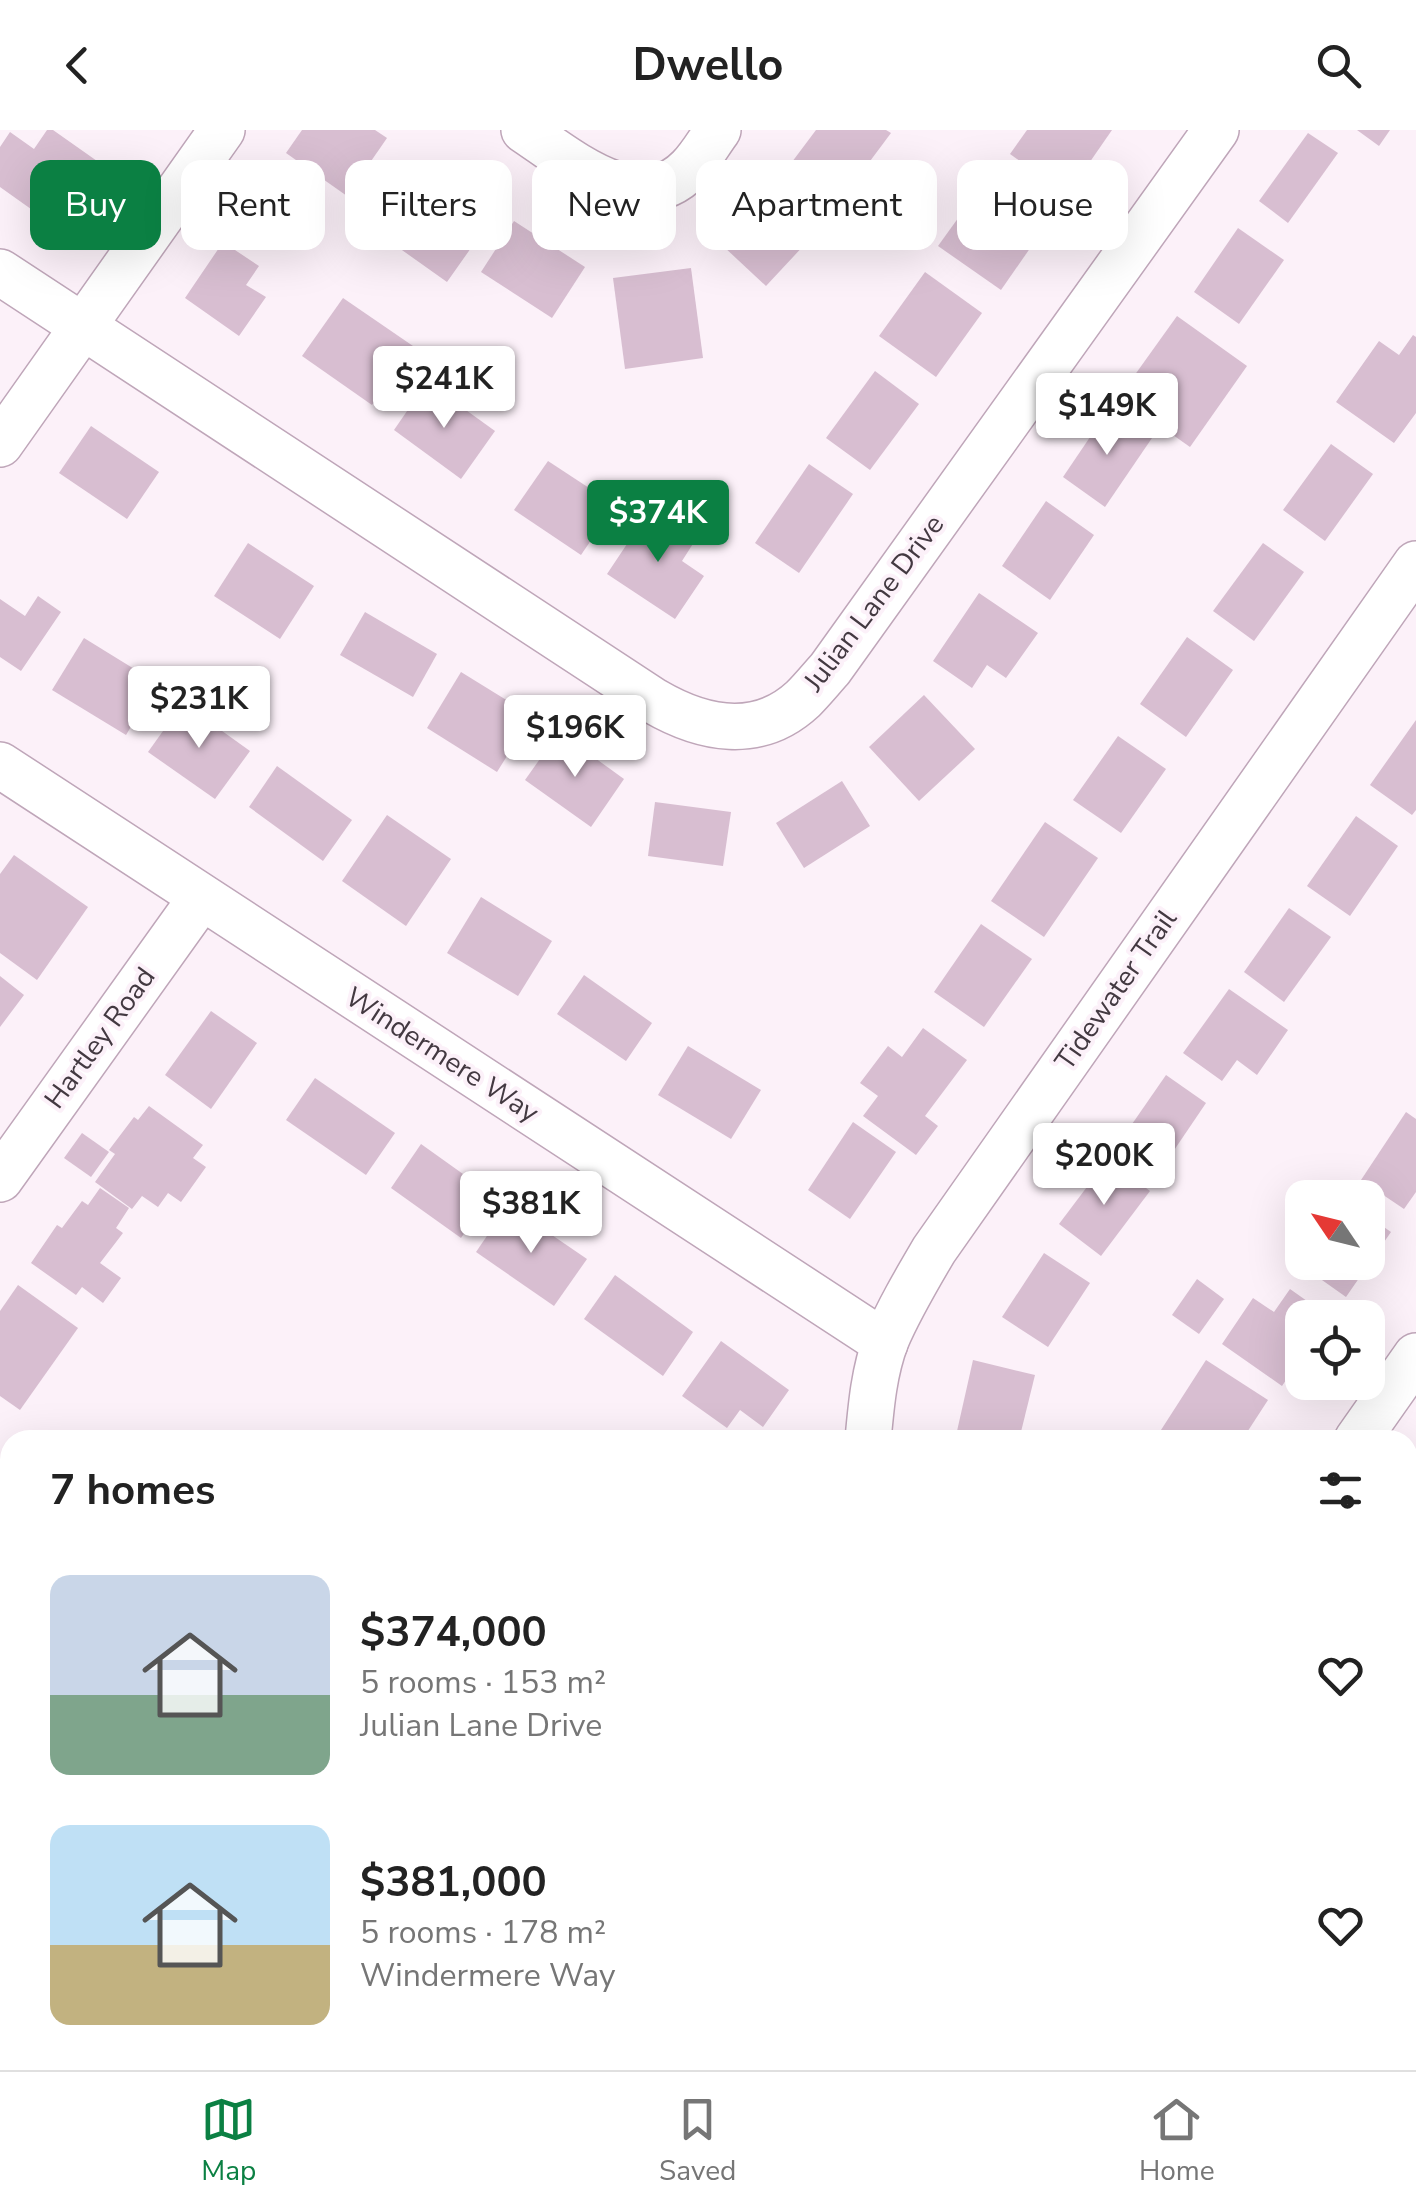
<!DOCTYPE html>
<html lang="en">
<head>
<meta charset="utf-8">
<style>
  :root { --surface:#fff; --page:#f6f6f6; --text:#222; --muted:#767676; --line:#e0e0e0; --accent:#0b8043 }
  body { margin:0; font-family:"Nunito Sans",sans-serif; background:var(--page); color:var(--text); height:100vh; display:flex; flex-direction:column; font-size:38px; white-space:nowrap }
  * { box-sizing:border-box; margin:0 }
  p { font-size:32px; color:var(--muted) }
  .icon { flex:none; width:55px; height:55px; fill:none; stroke:currentColor; stroke-width:2; stroke-linecap:round; stroke-linejoin:round }
  .map { position:relative; flex:1; overflow:hidden }
  .sheet { position:absolute; left:0px; top:1300px; width:1418px; height:640px; display:flex; flex-direction:column; background:var(--surface); border-radius:30px 30px 0 0; box-shadow:0 10px 40px #0002 }
  .sheet>* { flex:none }
  .guide { position:absolute; left:30px; top:30px; width:1358px; height:90px; display:flex; gap:20px }
  .needle { width:65px; rotate:305deg }
  .controls { position:absolute; left:1285px; top:1050px; display:grid; gap:20px }
  .controls a { display:grid; place-items:center; width:100px; height:100px; border-radius:20px; background:var(--surface); box-shadow:0 10px 40px #0002; font-size:50px }
  .price { position:absolute; translate:-50% -85px; padding:0 22px; border-radius:10px; background:#fff; color:#222; font-size:32px; line-height:65px; filter:drop-shadow(0 2px 5px #0008) }
  .price::after { content:''; position:absolute; left:50%; top:60px; width:30px; height:22px; margin-left:-15px; background:inherit; clip-path:polygon(0 0,100% 0,50% 100%) }
  .price.selected { background:var(--accent); color:#fff }
  ul { padding:0; list-style:none }
  li { display:flex; align-items:center; gap:30px; height:250px; padding:0 50px }
  li span { display:grid; place-items:center; flex:none; width:280px; height:200px; border-radius:20px; color:#555 }
  li>.icon { margin-inline-start:auto }
  span .icon { width:120px; height:120px; fill:#fffc; stroke-width:1 }
  li b { font-size:42px }
  h2 { display:flex; justify-content:space-between; align-items:center; height:120px; padding:0 50px; font-size:42px }
  .tag { padding:0 35px; border-radius:20px; background:var(--surface); box-shadow:0 10px 40px #0002; font-size:35px; line-height:90px }
  .tag.selected { background:var(--accent); color:#fff }
  header { display:flex; justify-content:space-between; align-items:center; height:130px; padding:0 50px; background:var(--surface); font-size:45px; font-weight:700 }
  .menu { display:flex; justify-content:space-around; align-items:center; height:140px; border-top:2px solid var(--line); background:var(--surface); font-size:28px; color:var(--muted) }
  .menu a { display:grid; justify-items:center; gap:5px }
  .menu .selected { color:var(--accent) }
  .map>svg:first-child { display:block }
  .lines { fill:none; stroke-linecap:round; stroke-linejoin:round }
  .canal { stroke:#d88ac8; stroke-width:38 }
  .building { fill:#d8bed1 }
  .minor-casing { stroke:#bfa6b9; stroke-width:48 }
  .minor { stroke:#fff; stroke-width:45 }
  .labels { text-anchor:middle; dominant-baseline:central; stroke-width:8; stroke-linejoin:round; paint-order:stroke }
  .street-label { font-size:28px; fill:#433941; stroke:#fcf1f9 }
</style>
</head>
<body>
<header><svg class="icon" aria-label="back" viewBox="0 0 24 24"><path d="M15 5l-7 7 7 7"/></svg>Dwello<svg class="icon" aria-label="search" viewBox="0 0 24 24"><circle cx="10" cy="10" r="6"/><path d="M15 15l6 6"/></svg></header>
<div class="map">
<svg width="1416" height="1940" viewBox="0 0 1416 1940">
  <rect width="100%" height="100%" fill="#fcf1f9"/>
  <g class="lines">
    <path class="canal" d="M1408,1676l8,-12"/>
  </g>
  <g class="building">
    <path d="M47,0h6l44,31 -45,63 -52,-37v-40l10,-15 24,17z"/>
    <path d="M302,0h73l12,8 -40,58 -61,-43z"/>
    <path d="M816,0h70l5,3 -50,67 -49,-38z"/>
    <path d="M1027,0h85l-45,65 -57,-41z"/>
    <path d="M1357,0h33l-11,16z"/>
    <path d="M1308,3l30,20 -50,70 -29,-22z"/>
    <path d="M439,30l63,44 -55,78 -62,-44 13,-19 -21,-16 28,-38 21,14z"/>
    <path d="M987,48l62,43 -48,69 -63,-44z"/>
    <path d="M778,56l43,41 -55,59 -43,-40z"/>
    <path d="M514,91l71,46 -33,51 -71,-46z"/>
    <path d="M1238,98l46,32 -45,64 -45,-32z"/>
    <path d="M223,112l36,24 -13,19 20,12 -27,39 -54,-38z"/>
    <path d="M691,138l12,90 -78,11 -12,-91z"/>
    <path d="M925,142l57,41 -46,64 -57,-41z"/>
    <path d="M343,168l70,48 -41,59 -70,-49z"/>
    <path d="M1177,186l70,50 -57,81 -71,-50z"/>
    <path d="M1413,205l3,2v76l-22,30 -58,-41 43,-61 20,14z"/>
    <path d="M875,241l44,33 -49,66 -44,-32z"/>
    <path d="M427,252l68,49 -34,48 -67,-49z"/>
    <path d="M1109,279l43,29 -47,69 -42,-30z"/>
    <path d="M91,296l68,46 -32,47 -68,-46z"/>
    <path d="M1331,314l42,30 -48,67 -42,-31z"/>
    <path d="M548,331l67,44 -34,50 -67,-45z"/>
    <path d="M809,334l44,30 -54,79 -44,-30z"/>
    <path d="M1046,371l48,34 -44,65 -48,-34z"/>
    <path d="M651,378l45,31 -14,22 22,15 -29,43 -68,-45z"/>
    <path d="M248,413l66,43 -34,53 -66,-43z"/>
    <path d="M1263,413l41,29 -50,69 -41,-30z"/>
    <path d="M979,463l59,40 -32,45 -19,-13 -15,23 -39,-27z"/>
    <path d="M38,466l23,16 -40,59 -21,-14v-58l25,17z"/>
    <path d="M365,482l72,42 -24,43 -73,-42z"/>
    <path d="M1187,507l46,33 -47,67 -46,-33z"/>
    <path d="M84,508l73,45 -31,52 -74,-45z"/>
    <path d="M461,542l71,44 -35,56 -70,-44z"/>
    <path d="M924,565l51,54 -56,52 -50,-54z"/>
    <path d="M183,573l67,48 -35,48 -67,-47z"/>
    <path d="M1416,590v90l-4,5 -42,-30z"/>
    <path d="M559,602l65,47 -33,48 -66,-47z"/>
    <path d="M1118,606l48,33 -45,64 -48,-33z"/>
    <path d="M277,636l75,54 -29,41 -74,-54z"/>
    <path d="M842,651l28,45 -66,42 -28,-45z"/>
    <path d="M655,672l76,10 -8,54 -75,-10z"/>
    <path d="M387,685l64,44 -45,67 -64,-45z"/>
    <path d="M1356,686l42,30 -48,70 -43,-30z"/>
    <path d="M1045,692l53,36 -54,79 -53,-36z"/>
    <path d="M14,725l74,52 -51,73 -37,-27v-79z"/>
    <path d="M481,767l71,44 -34,55 -71,-43z"/>
    <path d="M1289,778l42,29 -47,65 -40,-30z"/>
    <path d="M981,794l51,35 -48,68 -50,-35z"/>
    <path d="M584,845l68,48 -26,38 -69,-47z"/>
    <path d="M0,846l24,19 -24,32z"/>
    <path d="M1229,859l59,41 -31,45 -20,-15 -15,21 -39,-28z"/>
    <path d="M211,881l46,32 -46,66 -46,-34z"/>
    <path d="M923,898l44,32 -42,56 13,10 -22,29 -53,-39 15,-20 -18,-13 28,-37 14,11z"/>
    <path d="M688,916l73,44 -30,49 -73,-44z"/>
    <path d="M1166,945l40,28 -44,65 -41,-28z"/>
    <path d="M315,948l80,55 -29,42 -80,-55z"/>
    <path d="M149,976l54,39 -10,13 13,9 -25,35 -13,-9 -10,14 -16,-11 -10,13 -37,-27 20,-28 -6,-4 25,-33 4,3z"/>
    <path d="M1406,982l10,7v73l-12,17 -43,-29z"/>
    <path d="M853,992l43,30 -46,67 -42,-29z"/>
    <path d="M82,1003l27,19 -18,25 -27,-19z"/>
    <path d="M421,1014l70,50 -30,44 -70,-50z"/>
    <path d="M1108,1029l42,32 -49,65 -42,-32z"/>
    <path d="M100,1058l29,20 -13,20 7,5 -23,30 21,15 -18,25 -21,-16 -6,8 -45,-32 26,-38 5,3 20,-27 6,4z"/>
    <path d="M508,1075l79,54 -33,47 -78,-54z"/>
    <path d="M1368,1086l23,16 -45,65 -41,-29 4,-6h59z"/>
    <path d="M1044,1123l46,30 -42,64 -46,-30z"/>
    <path d="M615,1145l78,57 -30,44 -79,-57z"/>
    <path d="M1197,1149l27,20 -25,35 -27,-19z"/>
    <path d="M18,1155l60,43 -58,82 -20,-14v-85z"/>
    <path d="M1290,1159l41,29h-29v38l-20,30 -60,-42 31,-46 21,14z"/>
    <path d="M721,1211l68,49 -26,37 -23,-17 -13,18 -45,-32z"/>
    <path d="M973,1230l62,15 -16,65h-64z"/>
    <path d="M1206,1230l62,40 -26,40h-66l-15,-10z"/>
    <path d="M1416,1323v21l-8,-6z"/>
    <path d="M1408,1374l8,6 -2,85 -6,-5z"/>
    <path d="M1416,1500v43l-8,-6v-25z"/>
    <path d="M1408,1542l8,6v15l-8,12z"/>
    <path d="M10,1789v65l-10,-9v-44z"/>
  </g>
  <g class="lines">
    <g class="minor-casing">
      <g id="minor">
        <path d="M524,0c45,30 115,91 166,38 11,-11 19,-26 28,-38"/>
        <path d="M0,142l654,429c48,28 104,40 149,-2 9,-9 18,-20 27,-30l386,-539"/>
        <path d="M0,314l222,-314"/>
        <path d="M0,635l885,578"/>
        <path d="M0,1049l201,-281"/>
        <path d="M868,1310c3,-33 6,-69 18,-100 13,-31 31,-61 48,-90l482,-686"/>
        <path d="M1357,1310l59,-84"/>
        <path d="M1314,1930l15,10"/>
        <path d="M633,1940l7,-10"/>
      </g>
    </g>
    <use href="#minor" class="minor"/>
  </g>
  <g class="labels">
    <g class="street-label">
      <text transform="translate(874 473) rotate(-53)">Julian Lane Drive</text>
      <text transform="translate(1116 860) rotate(-55)">Tidewater Trail</text>
      <text transform="translate(100 908) rotate(-54)">Hartley Road</text>
      <text transform="translate(442 925) rotate(33)">Windermere Way</text>
    </g>
  </g>
</svg>
<div class="controls">
<a><svg class="needle" viewBox="-14 -14 28 28"><path d="M0-13l5 13h-10z" fill="#e53935"/><path d="M0 13l5-13h-10z" fill="#767676"/></svg></a>
<a><svg class="icon" aria-label="locate" viewBox="0 0 24 24"><circle cx="12" cy="12" r="6"/><path d="M12 2v4M12 18v4M2 12h4M18 12h4"/></svg></a>
</div>
<b class="price" style="left:444px;top:301px">$241K</b>
<b class="price" style="left:1107px;top:328px">$149K</b>
<b class="price selected" style="left:658px;top:435px">$374K</b>
<b class="price" style="left:199px;top:621px">$231K</b>
<b class="price" style="left:575px;top:650px">$196K</b>
<b class="price" style="left:1104px;top:1078px">$200K</b>
<b class="price" style="left:531px;top:1126px">$381K</b>
<div class="guide">
<a class="tag selected">Buy</a>
<a class="tag">Rent</a>
<a class="tag">Filters</a>
<a class="tag">New</a>
<a class="tag">Apartment</a>
<a class="tag">House</a>
</div>
<section class="sheet">
<h2>7 homes<svg class="icon" aria-label="filters" viewBox="0 0 24 24"><path d="M4 7h16M4 17h16"/><circle cx="9" cy="7" r="2"/><circle cx="15" cy="17" r="2"/></svg></h2>
<ul>
<li><span style="background:linear-gradient(#c9d6e8 60%,#7fa58c 0)"><svg class="icon" aria-label="home" viewBox="0 0 24 24"><path d="M3 11l9-7 9 7M6 9v11h12V9"/></svg></span><div><b>$374,000</b><p>5 rooms · 153 m²</p><p>Julian Lane Drive</p></div><svg class="icon" aria-label="heart" viewBox="0 0 24 24"><path d="M12 20l-8-8c-3-5 5-10 8-4 3-6 11-1 8 4z"/></svg></li>
<li><span style="background:linear-gradient(#bfe0f5 60%,#c2b280 0)"><svg class="icon" aria-label="home" viewBox="0 0 24 24"><path d="M3 11l9-7 9 7M6 9v11h12V9"/></svg></span><div><b>$381,000</b><p>5 rooms · 178 m²</p><p>Windermere Way</p></div><svg class="icon" aria-label="heart" viewBox="0 0 24 24"><path d="M12 20l-8-8c-3-5 5-10 8-4 3-6 11-1 8 4z"/></svg></li>
</ul>
</section>
</div>
<nav class="menu">
<a class="selected"><svg class="icon" aria-label="map" viewBox="0 0 24 24"><path d="M3 6l6-2 6 2 6-2v14l-6 2-6-2-6 2zM9 4v14M15 6v14"/></svg>Map</a>
<a><svg class="icon" aria-label="saved" viewBox="0 0 24 24"><path d="M7 4h10v16l-5-4-5 4z"/></svg>Saved</a>
<a><svg class="icon" aria-label="home" viewBox="0 0 24 24"><path d="M3 11l9-7 9 7M6 9v11h12V9"/></svg>Home</a>
</nav>
</body>
</html>
